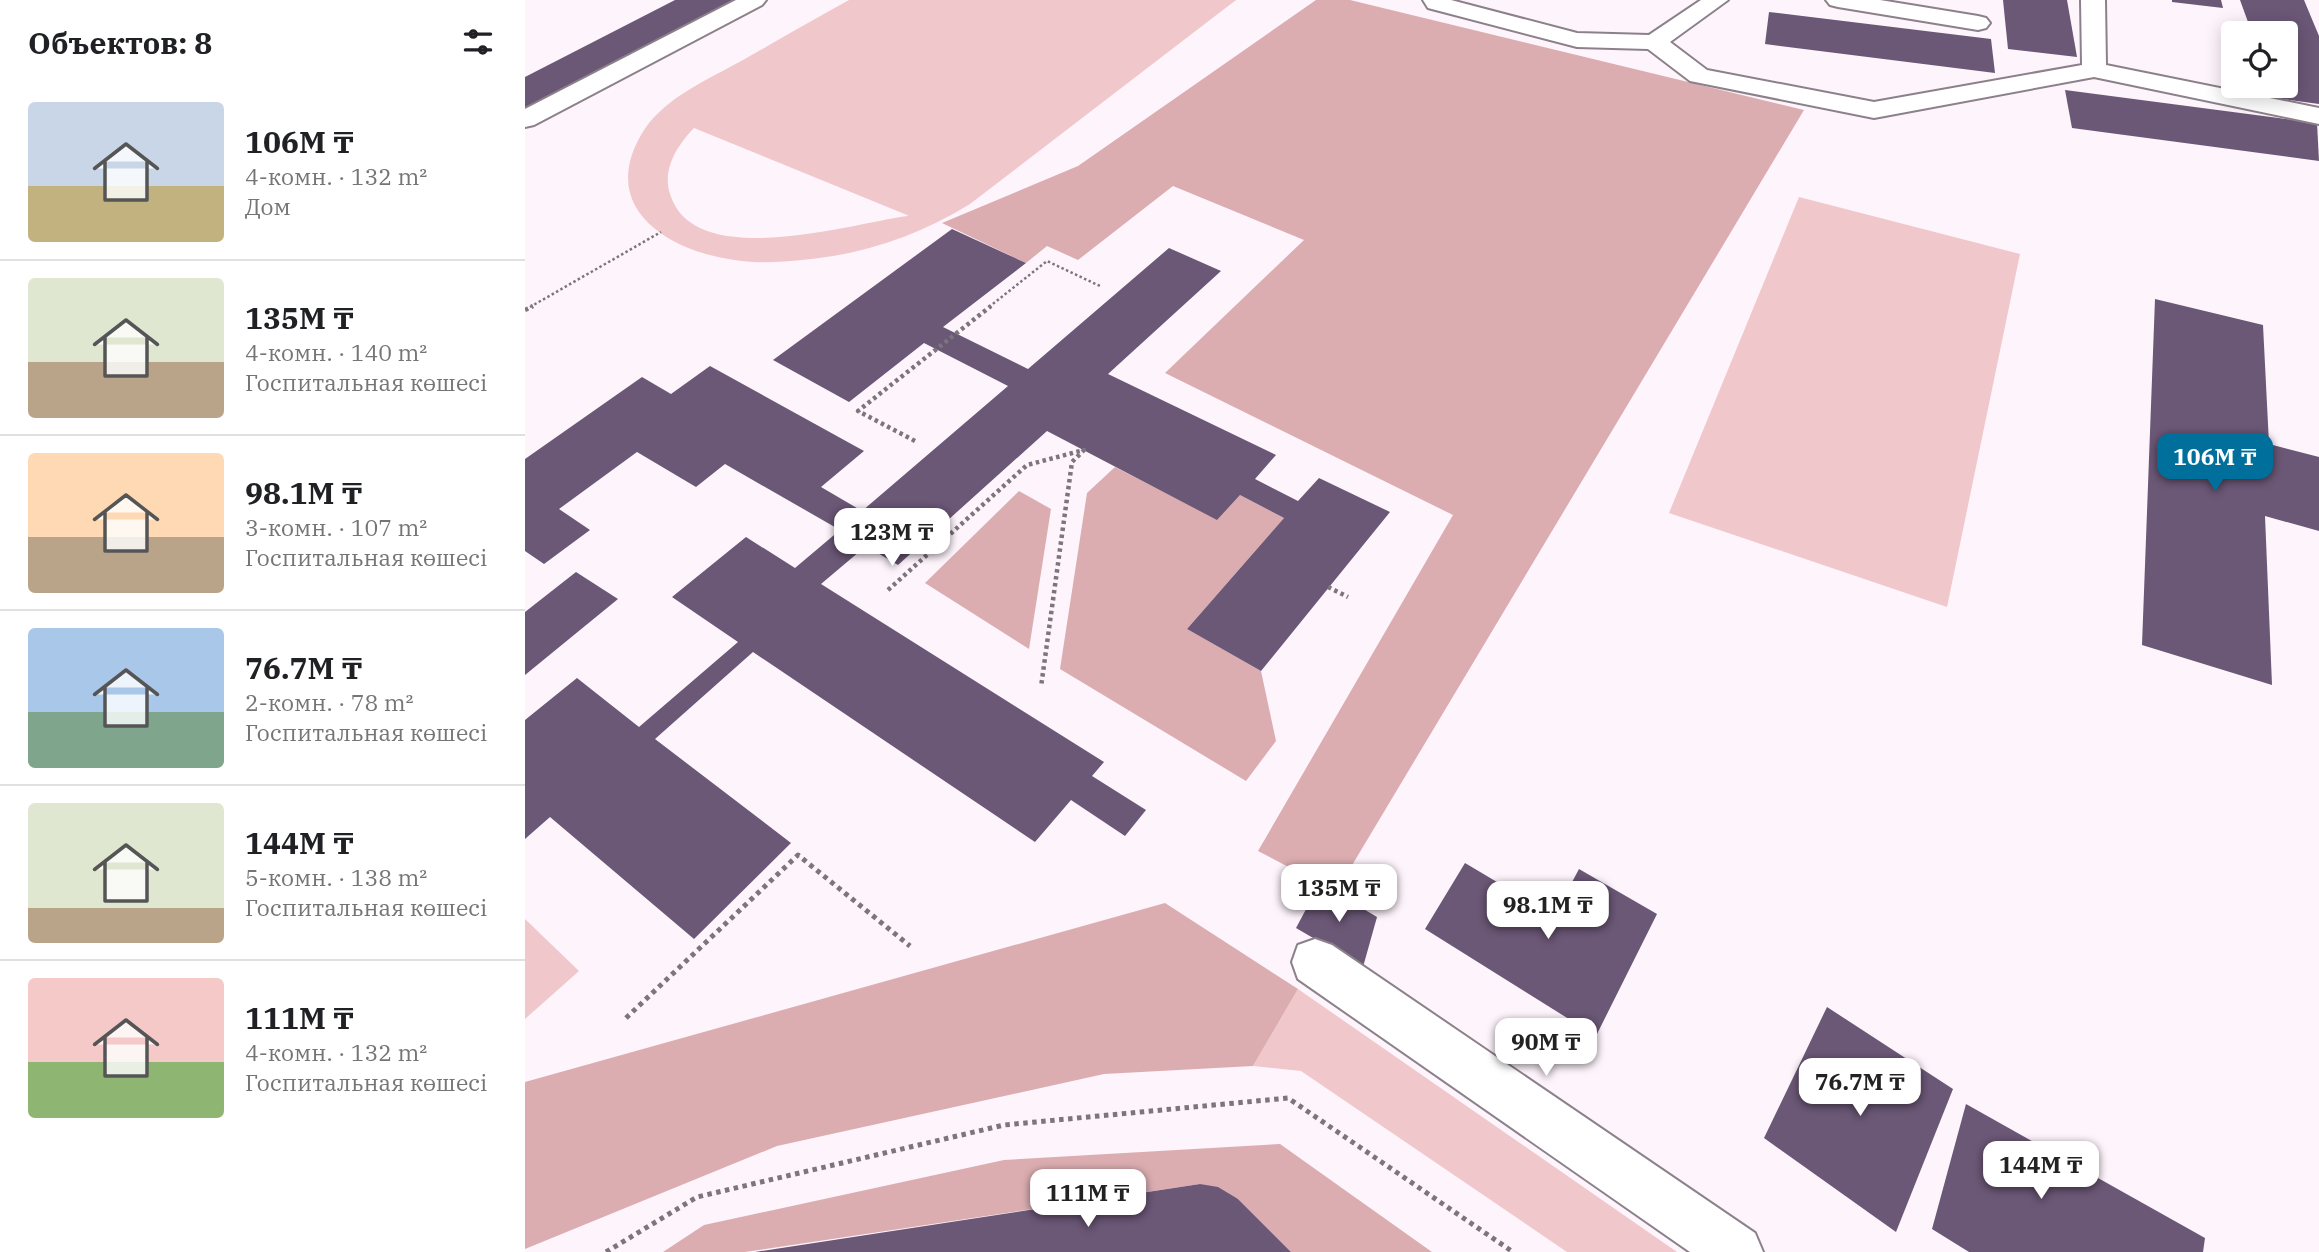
<!DOCTYPE html>
<html lang="ru">
<head>
<meta charset="utf-8">
<style>
  :root { --surface:#fff; --page:#f6f6f6; --text:#202124; --muted:#757577; --line:#e0e0e0; --accent:#006f9b }
  body { margin:0; font-family:"IBM Plex Serif",serif; background:var(--page); color:var(--text); height:100vh; display:flex; flex-direction:column; font-size:26px; white-space:nowrap }
  * { box-sizing:border-box; margin:0 }
  p { font-size:23px; color:var(--muted) }
  .icon { flex:none; width:38px; height:38px; fill:none; stroke:currentColor; stroke-width:2; stroke-linecap:round; stroke-linejoin:round }
  .map { position:relative; flex:1; overflow:hidden }
  .details { display:flex; flex-direction:column; background:var(--surface); width:525px }
  .details>* { flex:none }
  .buttons { position:absolute; left:1696px; top:21px; display:grid; gap:14px }
  .buttons a { display:grid; place-items:center; width:77px; height:77px; border-radius:7px; background:var(--surface); box-shadow:0 4px 18px #0003; font-size:35px }
  .price { position:absolute; translate:-50% -60px; padding:0 16px; border-radius:14px; background:#fff; color:#222; font-size:23px; line-height:46px; filter:drop-shadow(0 2px 4px #0008) }
  .price::after { content:''; position:absolute; left:50%; top:42px; width:21px; height:16px; margin-left:-10px; background:inherit; clip-path:polygon(0 0,100% 0,50% 100%) }
  .price.selected { background:var(--accent); color:#fff }
  ul { padding:0; list-style:none }
  li { display:flex; align-items:center; gap:21px; height:175px; padding:0 28px }
  li+li { border-top:2px solid var(--line) }
  li span { display:grid; place-items:center; flex:none; width:196px; height:140px; border-radius:7px; color:#555 }
  li>.icon { margin-inline-start:auto }
  span .icon { width:84px; height:84px; fill:#fffc; stroke-width:1 }
  li b { font-size:30px }
  h2 { display:flex; justify-content:space-between; align-items:center; height:84px; padding:0 28px; font-size:30px }
  main { display:flex; flex:1; min-height:0 }
  .map>svg:first-child { display:block }
  .green { fill:#f0c8cb; fill-rule:evenodd }
  .forest { fill:#dbadb1 }
  .building { fill:#6b5776 }
  .lines { fill:none; stroke-linecap:round; stroke-linejoin:round }
  .minor-casing { stroke:#8c818a; stroke-width:4 }
  .path-far2 { stroke:#7c757b; stroke-width:2.5; stroke-dasharray:2.5 2.5; stroke-linecap:butt }
  .path-far1 { stroke:#7c757b; stroke-width:4.5; stroke-dasharray:3.5 3.5; stroke-linecap:butt }
  .path { stroke:#7c757b; stroke-width:5; stroke-dasharray:4.5 4.5; stroke-linecap:butt }
  .minor { fill:#fff; fill-rule:evenodd }
</style>
</head>
<body>
<main>
<section class="details">
<h2>Объектов: 8<svg class="icon" aria-label="filters" viewBox="0 0 24 24"><path d="M4 7h16M4 17h16"/><circle cx="9" cy="7" r="2"/><circle cx="15" cy="17" r="2"/></svg></h2>
<ul>
<li><span style="background:linear-gradient(#c9d6e8 60%,#c2b280 0)"><svg class="icon" aria-label="home" viewBox="0 0 24 24"><path d="M3 11l9-7 9 7M6 9v11h12V9"/></svg></span><div><b>106M ₸</b><p>4-комн. · 132 m²</p><p>Дом</p></div></li>
<li><span style="background:linear-gradient(#dfe7d0 60%,#b9a48a 0)"><svg class="icon" aria-label="home" viewBox="0 0 24 24"><path d="M3 11l9-7 9 7M6 9v11h12V9"/></svg></span><div><b>135M ₸</b><p>4-комн. · 140 m²</p><p>Госпитальная көшесі</p></div></li>
<li><span style="background:linear-gradient(#ffd9b3 60%,#b9a48a 0)"><svg class="icon" aria-label="home" viewBox="0 0 24 24"><path d="M3 11l9-7 9 7M6 9v11h12V9"/></svg></span><div><b>98.1M ₸</b><p>3-комн. · 107 m²</p><p>Госпитальная көшесі</p></div></li>
<li><span style="background:linear-gradient(#a9c7e8 60%,#7fa58c 0)"><svg class="icon" aria-label="home" viewBox="0 0 24 24"><path d="M3 11l9-7 9 7M6 9v11h12V9"/></svg></span><div><b>76.7M ₸</b><p>2-комн. · 78 m²</p><p>Госпитальная көшесі</p></div></li>
<li><span style="background:linear-gradient(#dfe7d0 75%,#b9a48a 0)"><svg class="icon" aria-label="home" viewBox="0 0 24 24"><path d="M3 11l9-7 9 7M6 9v11h12V9"/></svg></span><div><b>144M ₸</b><p>5-комн. · 138 m²</p><p>Госпитальная көшесі</p></div></li>
<li><span style="background:linear-gradient(#f6c9c9 60%,#8fb573 0)"><svg class="icon" aria-label="home" viewBox="0 0 24 24"><path d="M3 11l9-7 9 7M6 9v11h12V9"/></svg></span><div><b>111M ₸</b><p>4-комн. · 132 m²</p><p>Госпитальная көшесі</p></div></li>
</ul>
</section>
<div class="map">
<svg width="1794" height="1252" viewBox="0 0 1794 1252">
  <rect width="100%" height="100%" fill="#fef4fc"/>
  <g class="green">
    <path d="M324,0h387l-266,204c-49,30 -101,49 -159,55 -18,2 -39,4 -58,3 -72,-4 -162,-48 -109,-132 22,-33 65,-51 99,-70 35,-20 70,-40 106,-60zM169,128l213,87 1,1c-56,7 -214,57 -238,-22 -8,-25 7,-48 24,-66z"/>
    <path d="M1274,197l221,57 -73,353 -278,-94z"/>
    <path d="M0,919l54,52 -54,48z"/>
    <path d="M773,989l379,263h-110l-266,-181 -48,-5z"/>
  </g>
  <g class="forest">
    <path d="M791,0h34l454,110 -468,782 -78,-41 195,-336 -288,-142 139,-133 -131,-54 -95,74 -31,-14 -21,17 -84,-40 136,-57z"/>
    <path d="M590,467l102,52 23,-24 44,23 -97,111 74,42 15,70 -30,40 -186,-112 27,-176z"/>
    <path d="M494,491l32,18 -22,140 -104,-66z"/>
    <path d="M640,903l133,86 -45,77 -149,8 -327,72 -252,103v-167z"/>
    <path d="M755,1144l152,108h-141l-53,-53 -38,-15 -455,68h-82l41,-27 300,-65z"/>
  </g>
  <g class="building">
    <path d="M150,0h65l-215,115v-38z"/>
    <path d="M1478,0h64l10,57 -69,-8z"/>
    <path d="M1647,0h49l2,8 -51,-6z"/>
    <path d="M1715,0h64l15,36v68l-43,-6 -5,-12h14v-53h-33z"/>
    <path d="M1244,12l222,27 4,34 -230,-29z"/>
    <path d="M1540,90l252,33 2,38 -247,-33z"/>
    <path d="M427,229l74,34 -83,64 85,42 141,-121 52,23 -113,103 168,81 -21,24 43,22 21,-23 71,34 -129,159 -74,-42 97,-111 -44,-23 -23,25 -170,-89 -149,134 -32,-19 -45,38 283,178 -12,14 54,34 -21,26 -54,-36 -36,42 -282,-190 -98,87 136,104 -97,96 -144,-122 -25,22v-119l52,-42 62,49 99,-85 -66,-45 74,-60 49,31 45,-38 -115,-66 -29,23 -59,-35 -78,57 31,21 -46,34 -19,-13v-92l117,-82 29,17 39,-28 154,85 -43,36 41,24 146,-125 -84,-43 -75,59 -76,-42z"/>
    <path d="M1630,299l108,26 6,119 50,13v74l-54,-15 7,169 -130,-40z"/>
    <path d="M51,572l42,27 -93,76v-63z"/>
    <path d="M940,863l89,53 25,-47 78,45 -61,122 -171,-107z"/>
    <path d="M795,883l57,34 -14,50 -67,-39z"/>
    <path d="M1302,1007l126,82 -57,143 -132,-94z"/>
    <path d="M1441,1104l239,134 -2,14h-234l-37,-23z"/>
    <path d="M675,1184l18,3 20,12 53,53h-536z"/>
  </g>
  <g class="lines">
    <g class="minor-casing">
      <g id="minor">
        <path d="M211,0h30l-4,5 -228,120 -9,2v-18z"/>
        <path d="M898,0h28l126,33 72,2 52,-35h27l-58,42 37,28 167,32 208,-37 -1,-65h24l1,65 213,43v16l-225,-47 -220,41 -184,-37 -42,-32 -71,-2 -149,-39z"/>
        <path d="M1301,0h54l98,16 8,2 4,5 -4,5 -8,2 -140,-23 -8,-2z"/>
        <path d="M790,939l17,6 423,288 8,19h-73l-392,-273 -6,-17 6,-17z"/>
      </g>
    </g>
    <g class="path-far2">
      <path d="M5,307l131,-75"/>
      <path d="M464,307l58,-46 55,26"/>
    </g>
    <g class="path-far1">
      <path d="M0,310l8,-4"/>
      <path d="M390,441l-57,-30 133,-105"/>
      <path d="M803,587l20,10"/>
      <path d="M363,590l139,-125 57,-15 -12,12 -31,225"/>
    </g>
    <g class="path">
      <path d="M101,1018l172,-163 112,91"/>
      <path d="M81,1252l91,-55 307,-72 284,-27 225,154"/>
    </g>
    <use href="#minor" class="minor"/>
  </g>
</svg>
<div class="buttons">
<a><svg class="icon" aria-label="locate" viewBox="0 0 24 24"><circle cx="12" cy="12" r="6"/><path d="M12 2v4M12 18v4M2 12h4M18 12h4"/></svg></a>
</div>
<b class="price selected" style="left:1690px;top:493px">106M ₸</b>
<b class="price" style="left:367px;top:568px">123M ₸</b>
<b class="price" style="left:814px;top:924px">135M ₸</b>
<b class="price" style="left:1023px;top:941px">98.1M ₸</b>
<b class="price" style="left:1021px;top:1078px">90M ₸</b>
<b class="price" style="left:1335px;top:1118px">76.7M ₸</b>
<b class="price" style="left:1516px;top:1201px">144M ₸</b>
<b class="price" style="left:563px;top:1229px">111M ₸</b>
</div>
</main>
</body>
</html>
